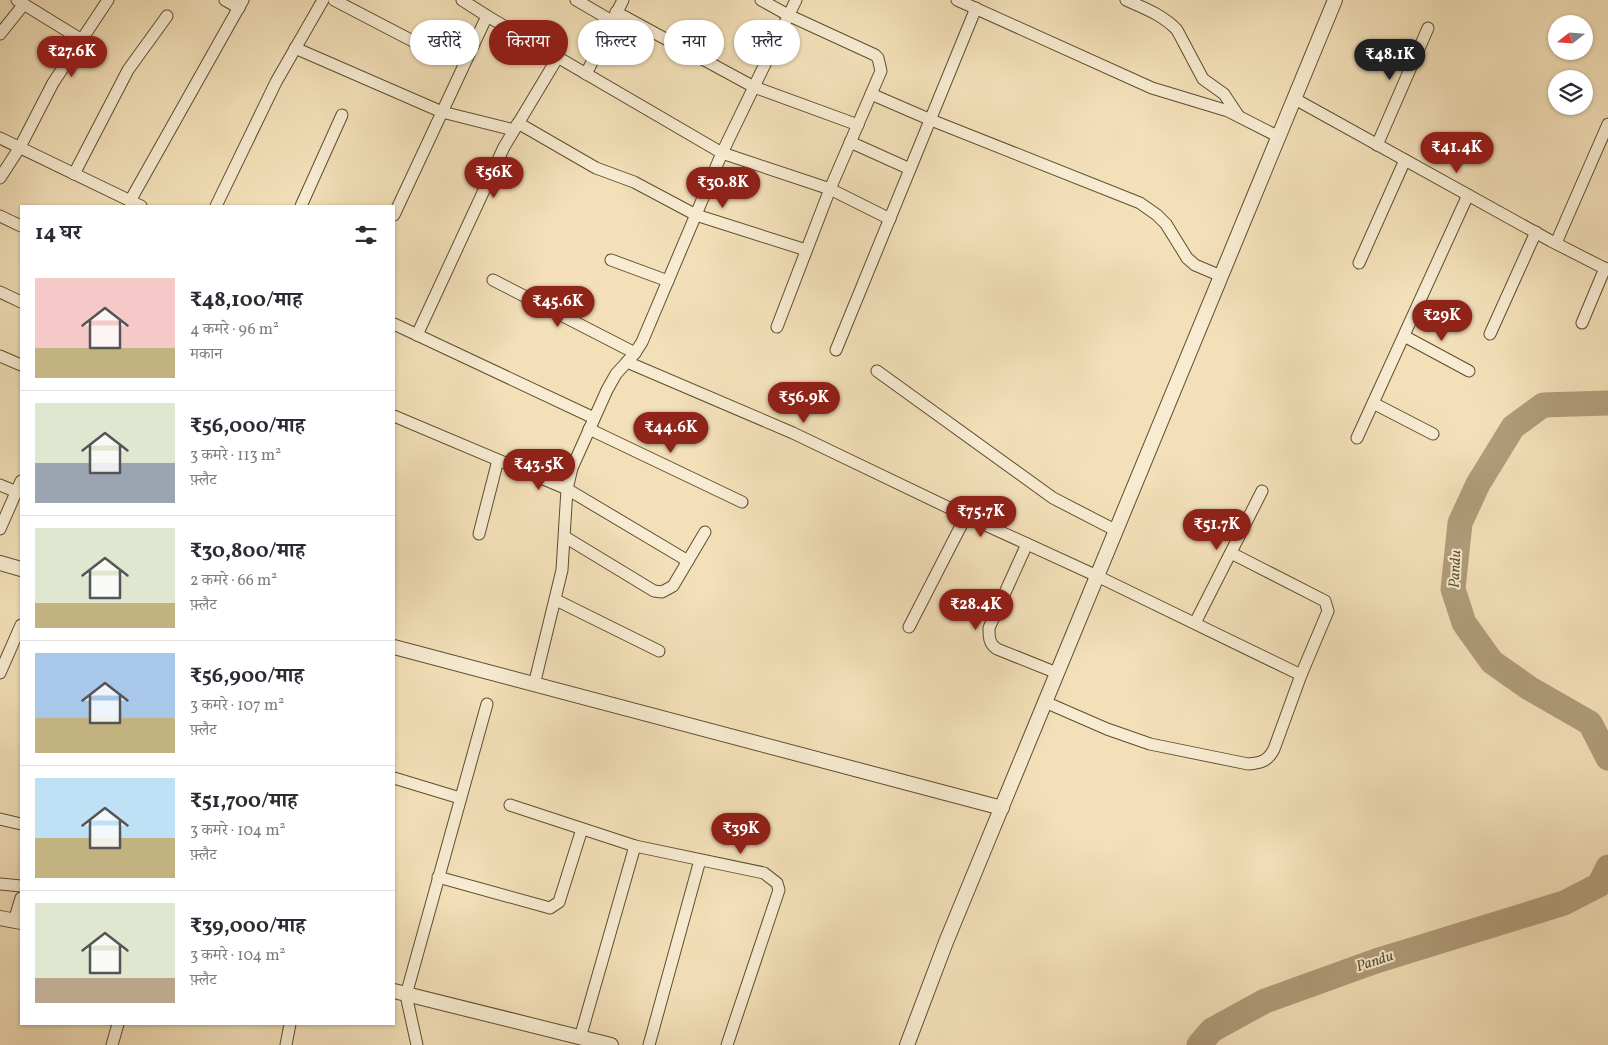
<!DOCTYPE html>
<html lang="hi">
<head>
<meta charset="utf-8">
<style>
  :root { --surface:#fff; --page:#f2f2f3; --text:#2b2b33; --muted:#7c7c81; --line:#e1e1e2; --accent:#8f2418 }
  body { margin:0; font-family:Vollkorn,"Noto Serif Devanagari",serif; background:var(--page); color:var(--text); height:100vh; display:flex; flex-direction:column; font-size:19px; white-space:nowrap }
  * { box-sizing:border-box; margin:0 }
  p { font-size:16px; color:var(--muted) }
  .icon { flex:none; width:28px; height:28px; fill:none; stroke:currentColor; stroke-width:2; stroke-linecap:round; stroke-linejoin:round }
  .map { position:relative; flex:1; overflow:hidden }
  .drawer { position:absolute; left:20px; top:205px; width:375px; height:820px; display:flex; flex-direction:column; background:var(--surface); border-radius:0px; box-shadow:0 1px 4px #0004 }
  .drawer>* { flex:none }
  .banner { position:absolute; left:410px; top:20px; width:475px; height:45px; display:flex; gap:10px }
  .needle { width:32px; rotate:253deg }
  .tools { position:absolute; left:1548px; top:15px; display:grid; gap:10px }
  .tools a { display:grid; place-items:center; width:45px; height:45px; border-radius:50%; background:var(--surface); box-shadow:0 1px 4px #0004; font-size:25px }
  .price { position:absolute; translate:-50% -42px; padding:0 11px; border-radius:18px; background:var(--accent); color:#fff; font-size:16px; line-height:32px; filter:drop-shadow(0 1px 2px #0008) }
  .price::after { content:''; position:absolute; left:50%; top:30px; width:15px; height:11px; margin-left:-8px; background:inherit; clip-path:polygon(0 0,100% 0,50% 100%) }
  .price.current { background:#222; color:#fff }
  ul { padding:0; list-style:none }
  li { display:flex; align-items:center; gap:15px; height:125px; padding:0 15px }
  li+li { border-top:1px solid var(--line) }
  li span { display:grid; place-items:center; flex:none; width:140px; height:100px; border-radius:0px; color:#555 }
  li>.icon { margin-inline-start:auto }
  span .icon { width:60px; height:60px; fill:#fffc; stroke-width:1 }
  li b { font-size:21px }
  h2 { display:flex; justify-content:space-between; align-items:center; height:60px; padding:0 15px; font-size:21px }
  .chip { padding:0 18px; border-radius:22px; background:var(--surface); box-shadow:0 1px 4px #0004; font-size:18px; line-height:45px }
  .chip.current { background:var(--accent); color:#fff }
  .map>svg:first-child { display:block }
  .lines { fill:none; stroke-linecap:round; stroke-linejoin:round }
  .river { stroke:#b09d7a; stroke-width:25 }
  .minor-casing { stroke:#5e4d30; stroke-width:13 }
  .tertiary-casing { stroke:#5e4d30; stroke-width:16 }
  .minor { stroke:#f7ebd1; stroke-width:11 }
  .tertiary { stroke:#f7ebd1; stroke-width:14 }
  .labels { text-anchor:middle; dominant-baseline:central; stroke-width:4; stroke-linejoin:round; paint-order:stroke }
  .water-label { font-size:15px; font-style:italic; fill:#615032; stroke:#f7ebd1 }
</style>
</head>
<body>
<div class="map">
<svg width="1608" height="1045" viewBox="0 0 1608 1045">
  <rect width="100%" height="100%" fill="#f3e0b8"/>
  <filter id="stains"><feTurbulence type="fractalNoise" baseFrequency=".004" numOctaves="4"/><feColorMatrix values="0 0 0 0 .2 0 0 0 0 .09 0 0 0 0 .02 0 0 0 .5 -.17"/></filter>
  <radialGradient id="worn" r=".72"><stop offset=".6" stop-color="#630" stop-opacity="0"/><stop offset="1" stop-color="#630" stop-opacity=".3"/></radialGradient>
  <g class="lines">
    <g class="river">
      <path d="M1608,403l-65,2 -30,22 -35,57 -18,39 -7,66 11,34 28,39 37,26 61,35 18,35"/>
      <path d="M1199,1045l13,-15 53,-29 111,-40 188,-58 35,-18 9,-18"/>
    </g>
    <g class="minor-casing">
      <g id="minor">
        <path d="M17,0l65,40"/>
        <path d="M225,0l14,8"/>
        <path d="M334,0l96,50"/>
        <path d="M462,0l25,16"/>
        <path d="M576,0l36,21"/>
        <path d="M761,0l27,15 87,40 3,3 3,13 -51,118 -53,138"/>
        <path d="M957,0l195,88 76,23 51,26"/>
        <path d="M1126,0c18,8 37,15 51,30l26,49 21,15 14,21"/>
        <path d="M616,12l138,75 104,38"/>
        <path d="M0,34l24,-30"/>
        <path d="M295,48l147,64 72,18 4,-7 78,45 38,14 62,33 110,35"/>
        <path d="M586,74l37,-74"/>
        <path d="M871,94l60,26 209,83 17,12 9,9 21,34 8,7 26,11"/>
        <path d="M1295,99l256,142 57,29"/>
        <path d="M0,138l141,68"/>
        <path d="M850,142l60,27"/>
        <path d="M1377,145l51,-117"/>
        <path d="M74,174l54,-104 39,-54"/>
        <path d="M0,178l20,-31 33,-64 55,-83"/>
        <path d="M130,201l113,-201"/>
        <path d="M216,206l60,-124 47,-82"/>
        <path d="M301,206l41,-91"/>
        <path d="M394,215l93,-199 235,137 108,36 60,30"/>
        <path d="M0,216l21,10"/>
        <path d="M1556,243l52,-119"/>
        <path d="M611,260l57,21"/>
        <path d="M1359,263l46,-103"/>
        <path d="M493,280l142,73"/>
        <path d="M0,292l21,10"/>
        <path d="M1582,323l23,-55"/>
        <path d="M394,324l200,94"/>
        <path d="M1490,334l46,-102"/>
        <path d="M417,335l87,-188 54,-90"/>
        <path d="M1404,336l65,35"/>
        <path d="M836,350l140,-342"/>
        <path d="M0,356l21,9"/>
        <path d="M627,362l166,71 173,83"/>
        <path d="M877,371l176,127 62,32"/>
        <path d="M1373,403l60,31"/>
        <path d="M394,416l173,73 121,72"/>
        <path d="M589,429l153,73"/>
        <path d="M1357,438l111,-243"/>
        <path d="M0,485l17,7"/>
        <path d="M0,529l21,-48"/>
        <path d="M479,534l19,-74"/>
        <path d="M565,537l89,54 8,1 11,-6 32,-54"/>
        <path d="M1027,544l-38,84c0,9 0,16 8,21l60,24"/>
        <path d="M1231,553l94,48 3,10 -27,64"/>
        <path d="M556,600l103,51"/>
        <path d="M1195,623l67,-132"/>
        <path d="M909,627l57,-111 131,60 204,99 -27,74c-6,12 -13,14 -26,15l-98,-20 -43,-15 -62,-27"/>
        <path d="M0,673l21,-48"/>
        <path d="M534,685l28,-115 5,-81 5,-21 35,-78 9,-16 19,-21 7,-11 80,-189 74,-153"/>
        <path d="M394,778l66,20"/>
        <path d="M510,805l125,41 129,27 13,10 2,7 -52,155"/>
        <path d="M0,819l21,5"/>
        <path d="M438,877l112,31 9,-6 23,-73"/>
        <path d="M0,884l21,2"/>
        <path d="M14,921l7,-23"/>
        <path d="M580,1038l55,-192"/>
        <path d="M112,1045l6,-21"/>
        <path d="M286,1045l4,-21"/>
        <path d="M417,1045l-11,-50 81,-291"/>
        <path d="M649,1045l51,-185"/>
      </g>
    </g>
    <g class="tertiary-casing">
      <g id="tertiary">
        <path d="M0,563l21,6"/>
        <path d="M394,647l608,161"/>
        <path d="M0,918l21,4"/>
        <path d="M394,991l217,54"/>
        <path d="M907,1045l39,-103 389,-942"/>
      </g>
    </g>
    <use href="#minor" class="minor"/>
    <use href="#tertiary" class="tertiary"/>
  </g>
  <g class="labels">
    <g class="water-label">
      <text transform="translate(1456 569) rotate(-87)">Pandu</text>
      <text transform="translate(1375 962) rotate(-18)">Pandu</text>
    </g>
  </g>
  <rect width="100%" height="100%" filter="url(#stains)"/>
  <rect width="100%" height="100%" fill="url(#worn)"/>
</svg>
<div class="tools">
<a><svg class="needle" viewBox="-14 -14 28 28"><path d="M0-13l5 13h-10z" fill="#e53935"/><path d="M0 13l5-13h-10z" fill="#7c7c81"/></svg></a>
<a><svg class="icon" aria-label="layers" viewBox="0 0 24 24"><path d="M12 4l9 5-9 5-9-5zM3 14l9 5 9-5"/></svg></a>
</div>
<b class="price" style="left:72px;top:78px">₹27.6K</b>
<b class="price current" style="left:1390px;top:81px">₹48.1K</b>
<b class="price" style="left:1457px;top:174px">₹41.4K</b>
<b class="price" style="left:494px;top:199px">₹56K</b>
<b class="price" style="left:723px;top:209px">₹30.8K</b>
<b class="price" style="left:558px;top:328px">₹45.6K</b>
<b class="price" style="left:1442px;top:342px">₹29K</b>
<b class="price" style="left:804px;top:424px">₹56.9K</b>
<b class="price" style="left:671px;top:454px">₹44.6K</b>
<b class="price" style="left:539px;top:491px">₹43.5K</b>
<b class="price" style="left:981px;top:538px">₹75.7K</b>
<b class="price" style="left:1217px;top:551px">₹51.7K</b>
<b class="price" style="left:976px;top:631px">₹28.4K</b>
<b class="price" style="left:741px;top:855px">₹39K</b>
<div class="banner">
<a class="chip">खरीदें</a>
<a class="chip current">किराया</a>
<a class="chip">फ़िल्टर</a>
<a class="chip">नया</a>
<a class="chip">फ़्लैट</a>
</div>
<section class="drawer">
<h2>14 घर<svg class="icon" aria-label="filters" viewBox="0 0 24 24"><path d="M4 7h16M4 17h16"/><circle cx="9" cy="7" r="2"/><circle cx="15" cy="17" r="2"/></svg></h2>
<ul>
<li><span style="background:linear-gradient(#f6c9c9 70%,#c2b280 0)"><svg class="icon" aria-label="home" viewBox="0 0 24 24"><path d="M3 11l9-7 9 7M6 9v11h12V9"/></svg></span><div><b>₹48,100/माह</b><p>4 कमरे · 96 m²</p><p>मकान</p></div></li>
<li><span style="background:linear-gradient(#dfe7d0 60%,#9aa5b1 0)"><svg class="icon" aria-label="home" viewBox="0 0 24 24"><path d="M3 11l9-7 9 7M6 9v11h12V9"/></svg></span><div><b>₹56,000/माह</b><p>3 कमरे · 113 m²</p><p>फ़्लैट</p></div></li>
<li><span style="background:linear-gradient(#dfe7d0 75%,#c2b280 0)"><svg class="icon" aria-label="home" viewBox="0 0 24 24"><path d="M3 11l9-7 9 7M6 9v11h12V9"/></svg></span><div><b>₹30,800/माह</b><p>2 कमरे · 66 m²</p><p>फ़्लैट</p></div></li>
<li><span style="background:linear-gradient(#a9c7e8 65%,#c2b280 0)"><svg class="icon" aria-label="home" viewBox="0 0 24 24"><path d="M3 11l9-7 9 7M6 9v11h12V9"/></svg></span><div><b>₹56,900/माह</b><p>3 कमरे · 107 m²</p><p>फ़्लैट</p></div></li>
<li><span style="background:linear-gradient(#bfe0f5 60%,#c2b280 0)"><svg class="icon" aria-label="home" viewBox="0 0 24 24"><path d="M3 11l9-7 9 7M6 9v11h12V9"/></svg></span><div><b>₹51,700/माह</b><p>3 कमरे · 104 m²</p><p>फ़्लैट</p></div></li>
<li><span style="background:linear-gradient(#dfe7d0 75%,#b9a48a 0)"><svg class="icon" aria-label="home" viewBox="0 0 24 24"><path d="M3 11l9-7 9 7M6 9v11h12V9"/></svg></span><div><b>₹39,000/माह</b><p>3 कमरे · 104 m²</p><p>फ़्लैट</p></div></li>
</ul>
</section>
</div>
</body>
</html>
